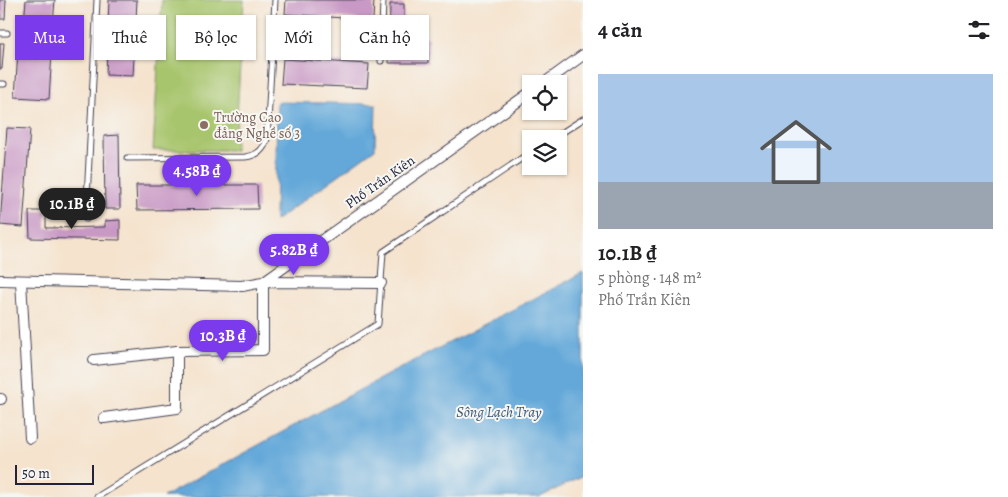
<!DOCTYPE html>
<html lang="vi">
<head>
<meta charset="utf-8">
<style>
  :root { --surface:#fff; --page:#f2f2f2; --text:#202124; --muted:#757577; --accent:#7c3aed }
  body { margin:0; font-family:Alegreya,serif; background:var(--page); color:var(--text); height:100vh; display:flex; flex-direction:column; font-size:19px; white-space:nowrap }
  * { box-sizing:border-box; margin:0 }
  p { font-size:16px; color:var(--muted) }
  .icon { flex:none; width:28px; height:28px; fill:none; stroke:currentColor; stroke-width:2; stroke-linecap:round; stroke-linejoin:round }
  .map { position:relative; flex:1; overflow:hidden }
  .sheet { display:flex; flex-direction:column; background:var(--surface); width:425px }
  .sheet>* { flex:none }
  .top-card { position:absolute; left:15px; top:15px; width:475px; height:45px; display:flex; gap:10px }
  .tools { position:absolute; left:522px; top:75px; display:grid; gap:10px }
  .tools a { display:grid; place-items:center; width:45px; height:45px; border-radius:0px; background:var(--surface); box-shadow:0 1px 4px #0004; font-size:25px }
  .scale { position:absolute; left:15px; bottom:12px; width:79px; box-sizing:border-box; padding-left:5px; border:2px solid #22223b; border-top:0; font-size:14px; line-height:18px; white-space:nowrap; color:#22223b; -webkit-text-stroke:4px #f6f6f2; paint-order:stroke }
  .price { position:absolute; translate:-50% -42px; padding:0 11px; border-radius:18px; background:var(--accent); color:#fff; font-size:16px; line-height:32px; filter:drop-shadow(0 1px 2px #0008) }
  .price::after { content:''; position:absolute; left:50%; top:30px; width:15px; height:11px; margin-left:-8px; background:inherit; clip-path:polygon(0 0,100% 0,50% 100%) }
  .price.on { background:#222; color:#fff }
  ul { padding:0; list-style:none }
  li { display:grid; align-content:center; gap:10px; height:265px; padding:0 15px }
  li span { display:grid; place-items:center; height:155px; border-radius:0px; color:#555 }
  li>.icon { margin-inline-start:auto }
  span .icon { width:90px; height:90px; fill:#fffc; stroke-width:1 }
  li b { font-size:21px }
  h2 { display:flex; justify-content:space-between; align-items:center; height:60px; padding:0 15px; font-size:21px }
  .chip { padding:0 18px; border-radius:0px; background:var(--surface); box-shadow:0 1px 4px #0004; font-size:18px; line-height:45px }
  .chip.on { background:var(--accent); color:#fff }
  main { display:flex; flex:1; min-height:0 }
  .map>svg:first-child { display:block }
  .green { fill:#a7c56c; stroke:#647454 }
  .water { fill:#64a8d9; stroke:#43658a }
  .building { fill:#c999c5 }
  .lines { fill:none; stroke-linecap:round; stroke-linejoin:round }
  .service-casing { stroke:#423f51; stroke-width:7 }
  .minor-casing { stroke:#423f51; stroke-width:12 }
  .service { stroke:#fff; stroke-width:5 }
  .minor { stroke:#fff; stroke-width:10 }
  .education-dot { fill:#8d6e63; stroke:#f6f6f2; stroke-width:2 }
  .labels { text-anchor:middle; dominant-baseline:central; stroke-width:4; stroke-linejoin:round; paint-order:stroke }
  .education-label { font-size:14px; fill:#785e54; stroke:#f6f6f2; text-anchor:start }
  .street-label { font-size:14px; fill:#22223b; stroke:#f6f6f2 }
  .water-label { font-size:15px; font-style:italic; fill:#3c587a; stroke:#f6f6f2 }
</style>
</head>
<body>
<main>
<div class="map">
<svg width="583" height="497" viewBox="0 0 583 497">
  <rect width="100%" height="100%" fill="#f6f6f2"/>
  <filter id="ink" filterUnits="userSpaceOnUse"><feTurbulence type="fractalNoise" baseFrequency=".02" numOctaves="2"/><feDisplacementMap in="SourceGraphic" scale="10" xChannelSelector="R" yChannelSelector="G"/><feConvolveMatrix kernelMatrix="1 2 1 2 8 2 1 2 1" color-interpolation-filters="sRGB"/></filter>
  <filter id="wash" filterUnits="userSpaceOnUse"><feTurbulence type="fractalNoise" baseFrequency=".0096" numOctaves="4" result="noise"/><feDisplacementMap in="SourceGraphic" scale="20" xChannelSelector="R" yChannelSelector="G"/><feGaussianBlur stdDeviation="1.12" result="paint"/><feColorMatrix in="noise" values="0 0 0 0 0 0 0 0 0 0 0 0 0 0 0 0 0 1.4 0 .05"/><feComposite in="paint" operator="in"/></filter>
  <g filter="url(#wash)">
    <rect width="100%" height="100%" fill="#f5e3cd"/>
    <path class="green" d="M162,0h82l-9,150h-82z"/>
    <g class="water">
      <path d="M277,102l99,2 -1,45 -100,72z"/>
      <path d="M583,273v203l-43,21h-377l224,-122z"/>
    </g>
    <g id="blocks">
      <g class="building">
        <path d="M0,0h6l-1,19h-5z"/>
        <path d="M26,0h29l-3,37 -29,-3z"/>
        <path d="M109,0h28l-4,76 -27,-1z"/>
        <path d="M286,0h88l-1,20 -88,-6z"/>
        <path d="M390,4h14v16h10v17h14v26h-39z"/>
        <path d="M0,43h4l-2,26h-2z"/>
        <path d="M18,51l34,2 -3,46 -34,-2z"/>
        <path d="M283,59l86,5 -2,24 -86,-4z"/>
        <path d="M7,128l23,1 -7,98 -23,-2z"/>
        <path d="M119,135l1,74h-15l-1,-73z"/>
        <path d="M136,185h121l1,24 -121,1z"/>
        <path d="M29,211h17v17l59,-1v-6l15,-1v20l-90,-2z"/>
      </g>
    </g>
  </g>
  <g filter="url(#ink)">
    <use href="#blocks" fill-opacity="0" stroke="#423f51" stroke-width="1"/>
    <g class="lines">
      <g class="service-casing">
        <g id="service">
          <path d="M0,33h7"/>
          <path d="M381,61l2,-61"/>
          <path d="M0,84h4"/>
          <path d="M552,139l31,-20"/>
          <path d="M127,158l118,-1c11,-1 19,-7 22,-18l8,-139"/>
          <path d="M86,219l11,-219"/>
          <path d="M97,497l281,-173 5,-72 148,-100"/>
        </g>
      </g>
      <g class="minor-casing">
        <g id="minor">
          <path d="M543,84l40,-29"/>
          <path d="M0,280l242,6 21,-4 268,-190"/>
          <path d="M21,281l9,157"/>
          <path d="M94,360l83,-9 86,-1v-68l118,1"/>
          <path d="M0,399h1"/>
          <path d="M104,418l73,-10v-57"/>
        </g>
      </g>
      <use href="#service" class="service"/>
      <use href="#minor" class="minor"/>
    </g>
  </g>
  <circle class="education-dot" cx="204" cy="125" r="5"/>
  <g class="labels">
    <g class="education-label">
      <text x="214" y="117">Trường Cao<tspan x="214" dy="16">đẳng Nghề số 3</tspan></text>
    </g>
    <g class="street-label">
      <text transform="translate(380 182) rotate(-35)">Phố Trần Kiên</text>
    </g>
    <g class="water-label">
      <text x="499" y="412">Sông Lạch Tray</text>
    </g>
  </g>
</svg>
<div class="tools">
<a><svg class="icon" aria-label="locate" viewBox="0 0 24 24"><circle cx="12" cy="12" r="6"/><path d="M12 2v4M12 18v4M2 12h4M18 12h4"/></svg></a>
<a><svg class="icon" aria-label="layers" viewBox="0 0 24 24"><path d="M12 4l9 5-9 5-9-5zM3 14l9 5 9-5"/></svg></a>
</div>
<div class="scale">50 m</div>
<b class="price" style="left:197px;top:197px">4.58B ₫</b>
<b class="price on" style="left:72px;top:230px">10.1B ₫</b>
<b class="price" style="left:294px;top:276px">5.82B ₫</b>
<b class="price" style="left:223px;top:362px">10.3B ₫</b>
<div class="top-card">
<a class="chip on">Mua</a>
<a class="chip">Thuê</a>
<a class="chip">Bộ lọc</a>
<a class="chip">Mới</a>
<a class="chip">Căn hộ</a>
</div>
</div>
<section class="sheet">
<h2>4 căn<svg class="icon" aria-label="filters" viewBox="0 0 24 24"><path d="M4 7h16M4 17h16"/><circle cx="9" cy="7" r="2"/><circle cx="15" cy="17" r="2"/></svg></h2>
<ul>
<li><span style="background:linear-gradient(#a9c7e8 70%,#9aa5b1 0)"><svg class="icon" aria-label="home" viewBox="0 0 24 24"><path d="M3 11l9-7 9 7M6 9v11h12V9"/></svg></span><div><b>10.1B ₫</b><p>5 phòng · 148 m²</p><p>Phố Trần Kiên</p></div></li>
</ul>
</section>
</main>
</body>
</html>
